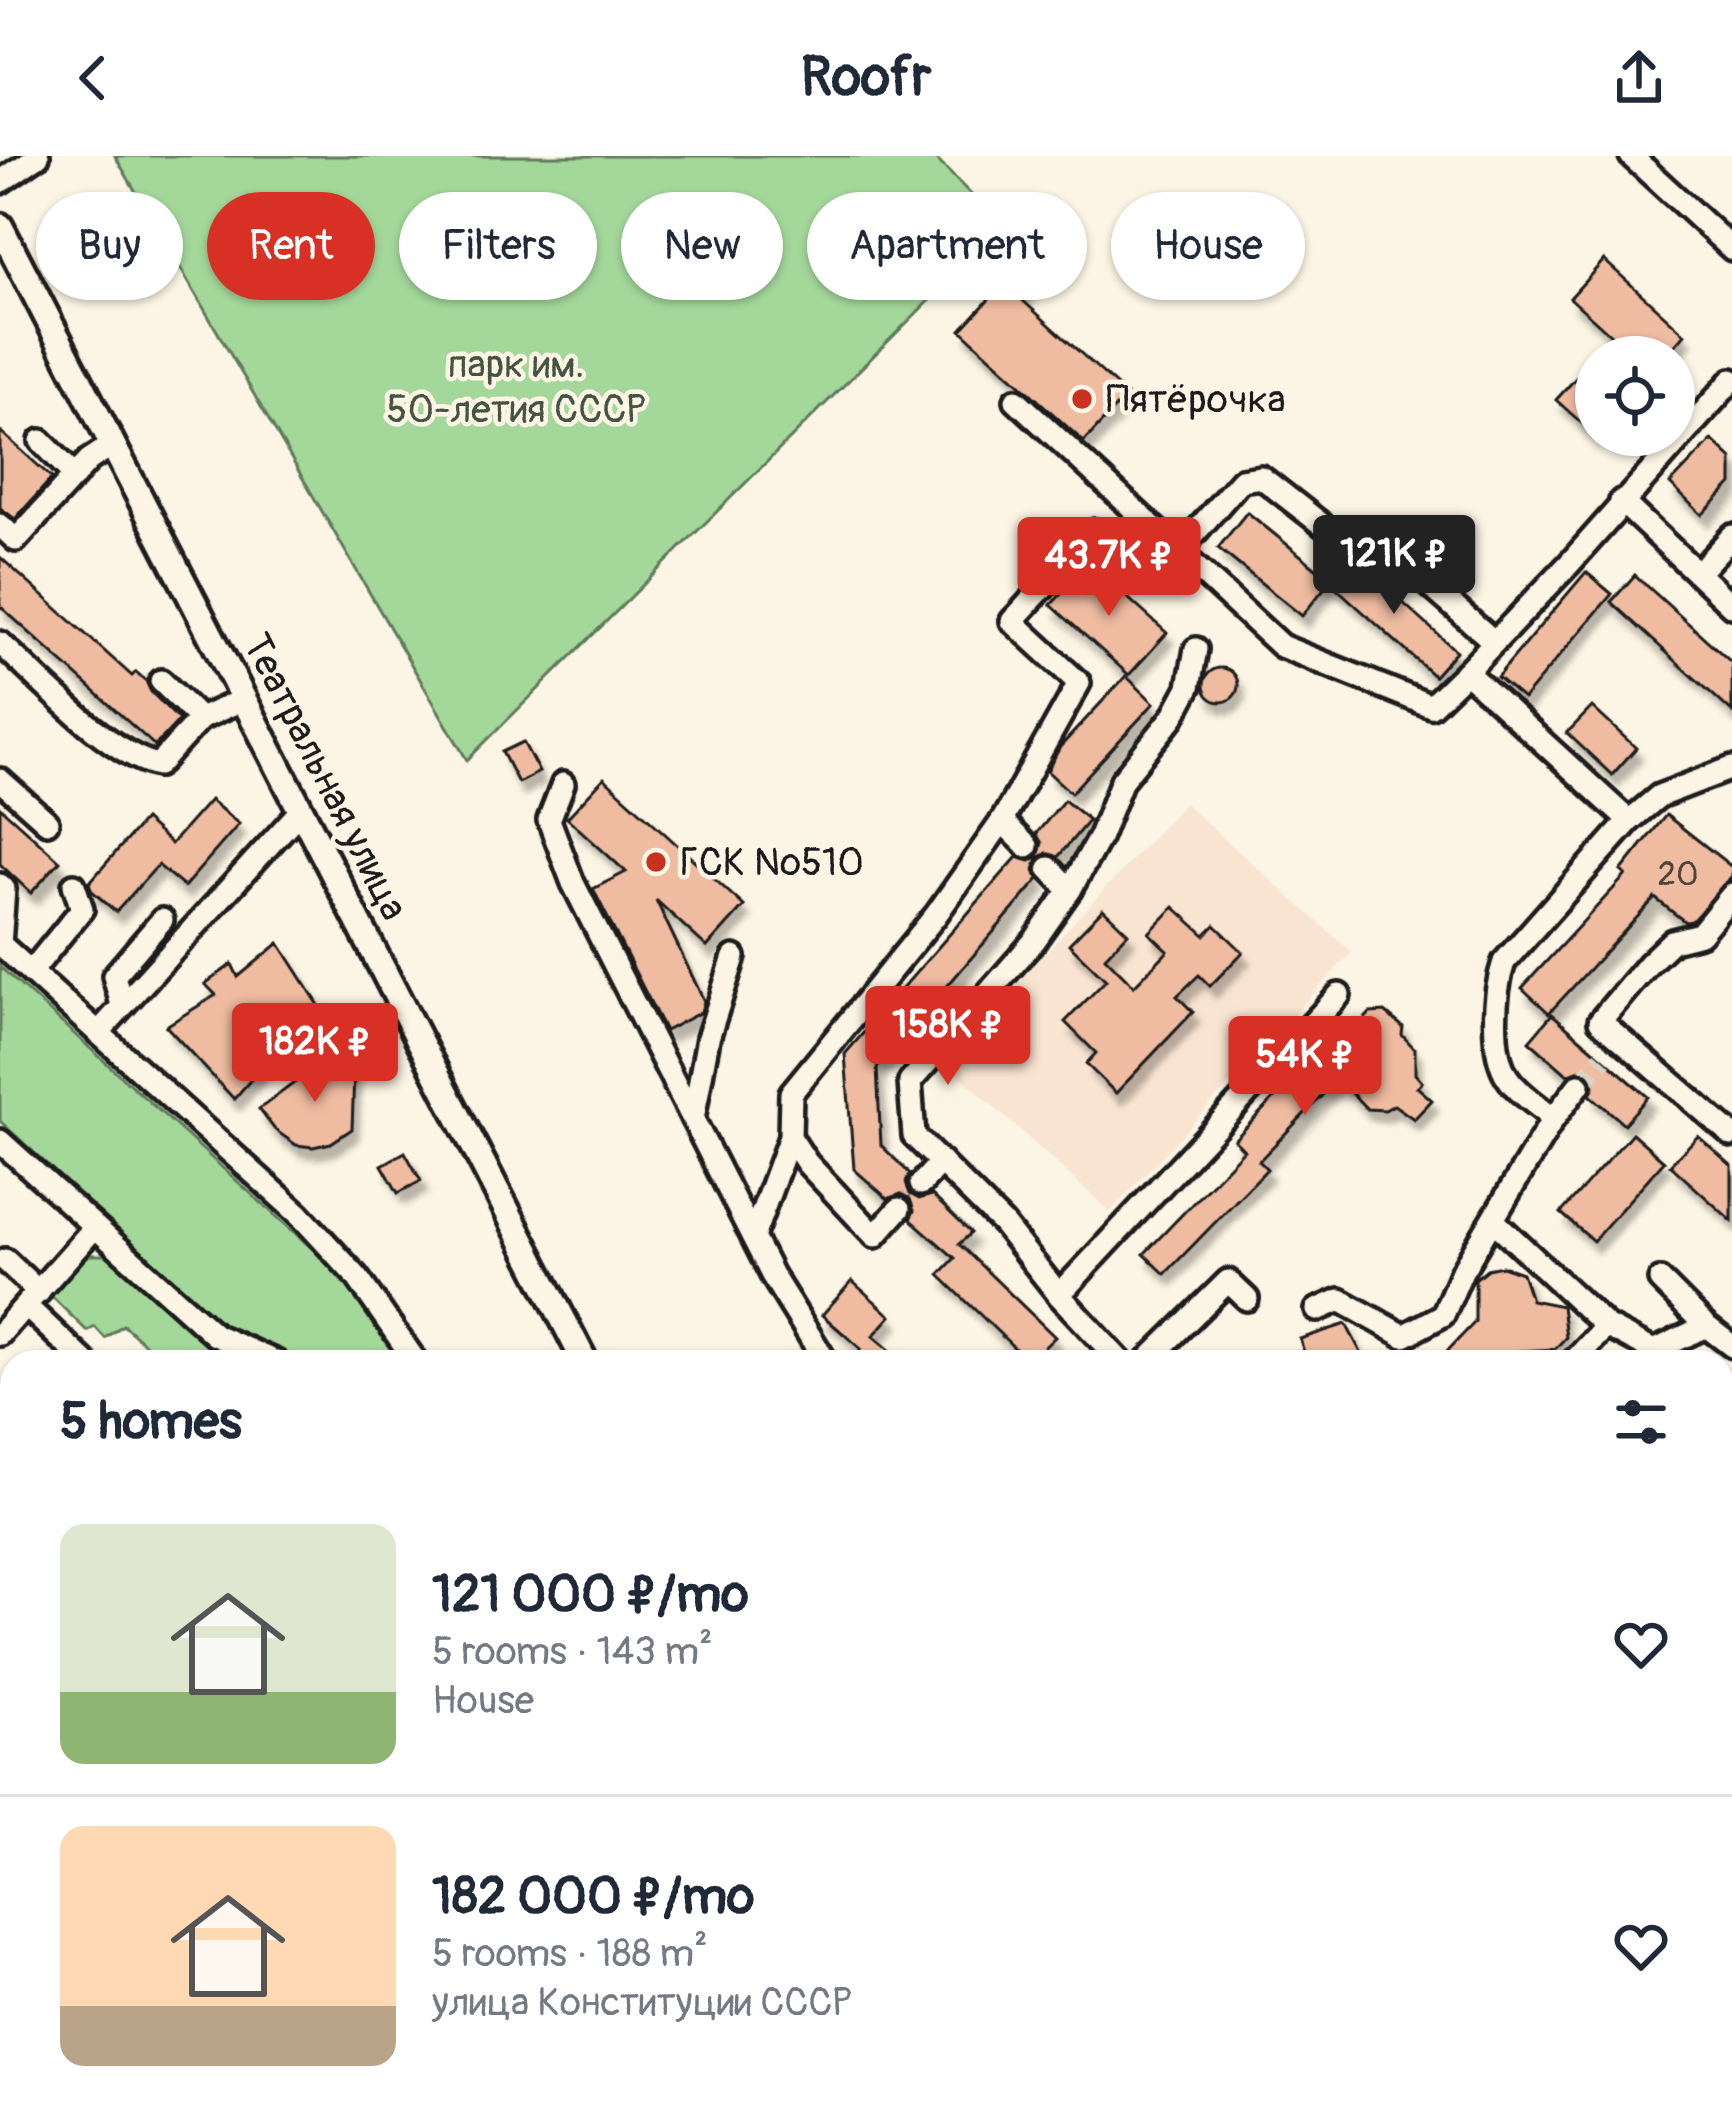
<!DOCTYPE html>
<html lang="en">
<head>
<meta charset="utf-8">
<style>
  :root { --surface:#fff; --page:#f2f2f3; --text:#1f2937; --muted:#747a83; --line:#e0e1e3; --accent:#d93025 }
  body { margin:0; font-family:Pangolin,sans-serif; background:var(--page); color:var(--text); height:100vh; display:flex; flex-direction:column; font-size:45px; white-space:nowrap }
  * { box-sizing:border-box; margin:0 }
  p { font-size:39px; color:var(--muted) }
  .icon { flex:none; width:66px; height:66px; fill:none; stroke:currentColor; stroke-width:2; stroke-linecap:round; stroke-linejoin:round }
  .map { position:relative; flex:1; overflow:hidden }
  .drawer { position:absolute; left:0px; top:1194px; width:1734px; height:768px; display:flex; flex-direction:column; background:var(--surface); border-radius:36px 36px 0 0; box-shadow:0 3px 9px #0004 }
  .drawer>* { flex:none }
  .top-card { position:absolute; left:36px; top:36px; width:1662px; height:108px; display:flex; gap:24px }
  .buttons { position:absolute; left:1575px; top:180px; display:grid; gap:24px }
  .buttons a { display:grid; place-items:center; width:120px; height:120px; border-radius:50%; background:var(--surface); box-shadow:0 3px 9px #0004; font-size:60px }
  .price { position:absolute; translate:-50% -102px; padding:0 27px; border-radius:12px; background:var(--accent); color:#fff; font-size:39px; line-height:78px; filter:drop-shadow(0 3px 6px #0008) }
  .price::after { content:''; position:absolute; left:50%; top:72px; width:36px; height:27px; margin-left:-18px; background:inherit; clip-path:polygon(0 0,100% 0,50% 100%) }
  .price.active { background:#222; color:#fff }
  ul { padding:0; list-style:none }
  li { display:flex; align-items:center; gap:36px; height:300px; padding:0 60px }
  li+li { border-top:3px solid var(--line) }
  li span { display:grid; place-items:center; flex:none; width:336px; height:240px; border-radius:24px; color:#555 }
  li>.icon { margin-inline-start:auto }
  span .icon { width:144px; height:144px; fill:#fffc; stroke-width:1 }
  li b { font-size:51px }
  h2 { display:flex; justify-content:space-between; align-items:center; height:144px; padding:0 60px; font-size:51px }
  .chip { padding:0 42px; border-radius:54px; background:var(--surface); box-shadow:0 3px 9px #0004; font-size:42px; line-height:108px }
  .chip.active { background:var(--accent); color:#fff }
  header { display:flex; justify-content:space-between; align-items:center; height:156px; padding:0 60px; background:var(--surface); font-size:54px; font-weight:700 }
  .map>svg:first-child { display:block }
  .built { fill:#f8e4d1 }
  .green { fill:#a4d89b; stroke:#607a5c; stroke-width:3 }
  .building { fill:#efbba1; stroke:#1c1c1c; stroke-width:3; filter:url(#shadow) }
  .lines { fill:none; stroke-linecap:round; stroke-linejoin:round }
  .minor-tunnel { stroke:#dad4c7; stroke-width:21; stroke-dasharray:21 10; stroke-linecap:butt }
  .minor-casing { stroke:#1c1c1c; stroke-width:30 }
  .major-casing { stroke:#1c1c1c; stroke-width:33 }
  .minor { stroke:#fcf5e5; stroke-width:21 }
  .major { stroke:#fcf5e5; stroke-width:24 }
  .poi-dot { fill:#c8321e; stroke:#fcf5e5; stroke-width:4.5 }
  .labels { text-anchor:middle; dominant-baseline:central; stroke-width:9; stroke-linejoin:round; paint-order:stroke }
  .number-label { font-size:33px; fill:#51443d }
  .park-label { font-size:39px; fill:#455442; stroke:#fcf5e5 }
  .poi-label { font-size:39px; fill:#1c1c1c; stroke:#fcf5e5; text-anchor:start }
  .street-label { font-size:39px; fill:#1c1c1c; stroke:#fcf5e5 }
</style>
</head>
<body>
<header><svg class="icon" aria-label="back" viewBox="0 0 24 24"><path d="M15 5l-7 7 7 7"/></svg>Roofr<svg class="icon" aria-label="share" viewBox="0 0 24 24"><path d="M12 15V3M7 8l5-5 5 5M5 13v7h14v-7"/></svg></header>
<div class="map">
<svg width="1732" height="1962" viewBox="0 0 1732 1962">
  <defs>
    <filter id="shadow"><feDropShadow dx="6" dy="11" stdDeviation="3" flood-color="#0004"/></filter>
  </defs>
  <rect width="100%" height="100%" fill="#fcf5e5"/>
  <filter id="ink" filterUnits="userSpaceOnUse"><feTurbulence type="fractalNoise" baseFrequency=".00833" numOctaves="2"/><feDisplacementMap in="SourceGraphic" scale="24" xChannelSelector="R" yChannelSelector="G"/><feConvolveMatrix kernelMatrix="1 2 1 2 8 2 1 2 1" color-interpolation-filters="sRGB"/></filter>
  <g filter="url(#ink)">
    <path class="built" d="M1184,647l168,149 -242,260 -165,-150z"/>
    <g class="green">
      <path d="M115,0h818l70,71 -536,533z"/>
      <path d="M0,811l338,305 62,90h-99l-43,-17 -46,-28 -212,-196z"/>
      <path d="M89,1099h19l104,93 24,14h-79l-2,-9 -32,-28 -18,13 -10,-11 -8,4 -40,-39z"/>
      <path d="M1088,1950h285l-11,12h-268z"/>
    </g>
    <g class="building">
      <path d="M1033,87l20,18 -33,37 107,97 -43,47 -123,-112 59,-64 -5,-4z"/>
      <path d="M1604,104l81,74 -20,23h-69v79l-40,-36 57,-63 -43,-39z"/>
      <path d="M0,275l52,47 -37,41 -15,-11z"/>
      <path d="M1712,284l20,19v25l-30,31 -32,-31z"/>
      <path d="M1247,356l84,68 -29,36 -84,-68z"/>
      <path d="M0,401l132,119 4,-4 10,9 5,11 28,28 -24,26 -155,-140z"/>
      <path d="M1355,403l101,92 -22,25 -102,-92z"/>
      <path d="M1089,407l78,70 -38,42 -78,-70z"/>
      <path d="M1586,416l26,22 -89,105 -26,-22z"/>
      <path d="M1635,419l97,88v49l-121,-110z"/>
      <circle cx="1221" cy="529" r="17"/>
      <path d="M1126,520l28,27 -83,90 -24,-22 13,-24z"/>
      <path d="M1592,551l44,41 -24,27 -45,-42z"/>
      <path d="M523,586l16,30 -21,11 -16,-31z"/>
      <path d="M604,622l140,128 -37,41 -51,-47 48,101 -3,11 -36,19 -72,-142 33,-17 -59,-54z"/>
      <path d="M210,644l29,24 -55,63 -26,-22 -42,47 -24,-21 -3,-8 55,-63 27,24z"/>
      <path d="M1064,644l25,20 -31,37 -11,-4 -9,5 -4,12 5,9 -162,189 4,77 29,29 -4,8 4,12 9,5 13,-4 39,38 -12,11 96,93 -26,25 -90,-87 16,-17 -45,-39 4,-8 -4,-12 -9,-5 -13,5 -34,-30 -9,-115 172,-197 13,4 8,-5 4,-13 -6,-9z"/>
      <path d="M0,651l60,54 -29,32 -31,-29z"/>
      <path d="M1666,659l66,52v10l-40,44 -7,1 -30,-24 -106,115 -27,-25 104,-113 -5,-4z"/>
      <path d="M1174,751l31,28 10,-10 28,27 -33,34 -11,-11 -22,21 16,16 -77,81 -30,-29 10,-11 -31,-31 41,-42 -37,-36 34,-35 25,24 -23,24 29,29 34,-35 -19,-18z"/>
      <path d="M279,787l52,81 -56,28 -41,47 -68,-73 50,-31 -11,-11 27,-20 6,13z"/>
      <path d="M1385,856l18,15 -1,8 13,14v25l7,8 -5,5 15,13 -18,19 -20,-14 -9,5 -18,-1 -29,-30 -79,82 8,8 -102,105 -21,-20 100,-104 -10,-10 97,-101 3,4 22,-23 5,3 9,-10z"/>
      <path d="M1552,858l96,83 -24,27 -34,-29 4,-9 -5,-12 -9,-4 -12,5 -39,-34z"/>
      <path d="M337,895l17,22 -2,56 -21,14 -18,4 -17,-2 -21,-15 -16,-21z"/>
      <path d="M1632,977l32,28 -71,80 -32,-28z"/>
      <path d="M1698,980l34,30v55l-62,-56z"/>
      <path d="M405,996l16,29 -23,12 -16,-28z"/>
      <path d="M1502,1110l20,7 9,27 31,6 4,31 -11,12 -35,2 -10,11h-73l38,-40v-43l12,-10z"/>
      <path d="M852,1125l39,35 -18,20 19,16 -9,10h-33l11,-13 -39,-34z"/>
      <path d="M1346,1168l20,38h-59l-7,-23z"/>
    </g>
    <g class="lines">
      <path class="minor-tunnel" d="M1579,929l24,-27"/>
      <g class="minor-casing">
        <g id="minor">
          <path d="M1631,0l101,93"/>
          <path d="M0,26l38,-26"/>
          <path d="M1016,244l265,246 150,60 35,-34 163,149"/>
          <path d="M41,285l34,35"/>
          <path d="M1621,345l111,105"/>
          <path d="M0,369l16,15 73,-80 23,-15"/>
          <path d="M1180,394l61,-70 20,-3 68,53 50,11 113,99"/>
          <path d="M1698,417l34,-37"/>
          <path d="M0,487c39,35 109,112 158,122l42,-46 44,-20"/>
          <path d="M1466,516l103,-108 163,-184"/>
          <path d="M161,525l39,38"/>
          <path d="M0,624l47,42"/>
          <path d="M563,628l-14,36 24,63 199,392 54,87"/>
          <path d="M1002,665l25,25"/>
          <path d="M1049,712l21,22"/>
          <path d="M0,729l4,4 -4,56"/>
          <path d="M1732,739l-32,39 -28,7 -23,22 -49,58 132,114"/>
          <path d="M0,788l299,270 58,63 59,85"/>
          <path d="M31,816l51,-63 -8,-24"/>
          <path d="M122,849l-8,-29 48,-56"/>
          <path d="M98,877l203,-223"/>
          <path d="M693,963l15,-81 26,-81"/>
          <path d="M1553,963l26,-34"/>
          <path d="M0,985l215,194 61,27"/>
          <path d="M921,1028l20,-22"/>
          <path d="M899,1053l-24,27 -68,-73 -17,-26 1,-44 145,-178 66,-94 77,-138 -67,-62 83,-90"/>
          <path d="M1494,1065l112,105 -33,36"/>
          <path d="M753,1081l37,-100"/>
          <path d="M5,1104l34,32"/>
          <path d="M1660,1124l46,46"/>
          <path d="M1059,1139l-56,-71 -89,-88 -4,-54 125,-142 35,-50 30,-54 22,-56 51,-63 16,-30 7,-38"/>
          <path d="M26,1150l59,56"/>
          <path d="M1317,1154l23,-10 64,36 39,-21 19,-44 91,-152c-14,-13 -35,-26 -45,-41 -18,-26 -14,-87 -4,-116l125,-141 30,-25 73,-28"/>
          <path d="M1606,1170l48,25 -9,11"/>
          <path d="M0,1178l95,-107"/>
          <path d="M1654,1195l52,-25 26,20"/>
          <path d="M1121,1206l-62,-67 280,-300"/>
          <path d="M1146,1206l82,-81 19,18"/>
          <path d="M1722,1318l10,-12"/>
          <path d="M0,1339l12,22"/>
          <path d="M0,1477l12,-13"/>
          <path d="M1722,1505l10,-11"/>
          <path d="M0,1657l12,-13"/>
          <path d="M1722,1678l10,-11"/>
          <path d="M1722,1776l10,-6"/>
          <path d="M0,1918l12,-2"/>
          <path d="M652,1950l2,12"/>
          <path d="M470,1962l41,-12"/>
        </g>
      </g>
      <g class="major-casing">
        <g id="major">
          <path d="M0,70l585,1136"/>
          <path d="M1722,1614l10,-11"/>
          <path d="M1722,1931l10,-3"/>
          <path d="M971,1950l6,12"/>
          <path d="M1514,1954l19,8"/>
          <path d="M704,1962l82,-12"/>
          <path d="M1404,1962l10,-12"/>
          <path d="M1630,1962l39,-12"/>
        </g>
      </g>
      <use href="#minor" class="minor"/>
      <use href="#major" class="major"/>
    </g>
  </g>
  <g class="poi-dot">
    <circle cx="1082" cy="243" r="12"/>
    <circle cx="656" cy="706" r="12"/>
  </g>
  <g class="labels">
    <g class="number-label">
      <text x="1678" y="718">20</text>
    </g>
    <g class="park-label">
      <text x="516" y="208">парк им.<tspan x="516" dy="45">50-летия СССР</tspan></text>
    </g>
    <g class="poi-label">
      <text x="1106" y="243">Пятёрочка</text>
      <text x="680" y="706">ГСК №510</text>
    </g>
    <g class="street-label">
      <text transform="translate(325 621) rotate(63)">Театральная улица</text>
    </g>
  </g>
</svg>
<div class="buttons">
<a><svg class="icon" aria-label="locate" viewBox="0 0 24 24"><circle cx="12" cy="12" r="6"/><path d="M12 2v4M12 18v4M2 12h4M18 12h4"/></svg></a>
</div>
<b class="price active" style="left:1394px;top:461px">121K ₽</b>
<b class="price" style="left:1109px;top:463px">43.7K ₽</b>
<b class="price" style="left:948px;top:932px">158K ₽</b>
<b class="price" style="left:315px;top:949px">182K ₽</b>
<b class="price" style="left:1305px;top:962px">54K ₽</b>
<div class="top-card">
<a class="chip">Buy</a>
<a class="chip active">Rent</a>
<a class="chip">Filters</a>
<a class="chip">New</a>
<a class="chip">Apartment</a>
<a class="chip">House</a>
</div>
<section class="drawer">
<h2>5 homes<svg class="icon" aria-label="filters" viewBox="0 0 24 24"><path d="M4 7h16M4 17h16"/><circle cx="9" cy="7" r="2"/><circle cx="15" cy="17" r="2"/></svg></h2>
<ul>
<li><span style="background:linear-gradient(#dfe7d0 70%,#8fb573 0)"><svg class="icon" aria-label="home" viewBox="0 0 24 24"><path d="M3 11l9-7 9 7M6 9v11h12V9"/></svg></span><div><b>121 000 ₽/mo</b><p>5 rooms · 143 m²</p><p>House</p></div><svg class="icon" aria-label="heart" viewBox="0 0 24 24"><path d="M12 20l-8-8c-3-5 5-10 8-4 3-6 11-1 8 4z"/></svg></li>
<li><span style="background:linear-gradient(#ffd9b3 75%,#b9a48a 0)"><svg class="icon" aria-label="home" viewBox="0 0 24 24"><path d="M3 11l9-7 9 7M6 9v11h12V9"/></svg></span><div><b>182 000 ₽/mo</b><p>5 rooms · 188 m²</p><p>улица Конституции СССР</p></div><svg class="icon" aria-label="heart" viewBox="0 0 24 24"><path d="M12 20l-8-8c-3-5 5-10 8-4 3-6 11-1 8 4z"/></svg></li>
</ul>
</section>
</div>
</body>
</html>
